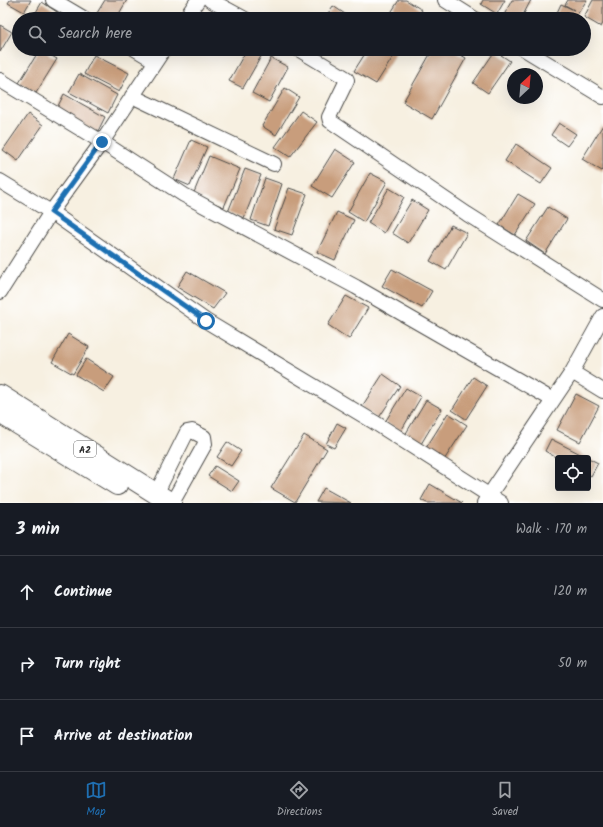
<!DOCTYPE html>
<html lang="en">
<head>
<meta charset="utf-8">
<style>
	body { margin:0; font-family:Kalam,sans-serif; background:#20242c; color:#f1f3f6 }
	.controls { position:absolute; right:12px; bottom:12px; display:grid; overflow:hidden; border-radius:4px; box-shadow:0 4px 16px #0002 }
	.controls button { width:36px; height:36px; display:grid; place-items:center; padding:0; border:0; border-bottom:1px solid #363941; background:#171b24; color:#f1f3f6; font:20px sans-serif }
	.compass { position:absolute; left:507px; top:68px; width:36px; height:36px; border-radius:50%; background:#171b24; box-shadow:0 4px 16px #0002; rotate:26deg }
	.stop { position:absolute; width:12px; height:12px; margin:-9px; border:3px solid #1f6fb2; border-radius:50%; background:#fff }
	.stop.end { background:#1f6fb2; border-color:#fff; box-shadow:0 1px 4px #0008 }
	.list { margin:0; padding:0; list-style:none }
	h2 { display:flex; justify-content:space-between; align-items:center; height:52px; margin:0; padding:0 16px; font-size:17px }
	h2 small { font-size:13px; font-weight:400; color:#9ea1a6 }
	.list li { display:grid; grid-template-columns:26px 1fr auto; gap:12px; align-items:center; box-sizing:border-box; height:72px; padding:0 16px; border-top:1px solid #363941 }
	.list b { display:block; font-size:15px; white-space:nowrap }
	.list em { font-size:13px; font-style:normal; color:#9ea1a6 }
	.icon { flex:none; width:22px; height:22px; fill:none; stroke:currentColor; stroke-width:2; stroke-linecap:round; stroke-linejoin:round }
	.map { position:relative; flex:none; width:603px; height:503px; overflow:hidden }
	.search { position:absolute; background:#171b24; box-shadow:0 4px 16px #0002; left:12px; right:12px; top:12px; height:44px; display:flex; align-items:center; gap:10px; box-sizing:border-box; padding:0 14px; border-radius:22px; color:#9ea1a6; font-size:15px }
	.sheet { height:268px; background:#171b24 }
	nav { display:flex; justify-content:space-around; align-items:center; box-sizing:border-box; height:56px; border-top:1px solid #363941; background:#171b24; font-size:11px; color:#9ea1a6 }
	nav a { display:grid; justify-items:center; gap:2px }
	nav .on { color:#1f6fb2 }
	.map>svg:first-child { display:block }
	.building { fill:#c89d7c }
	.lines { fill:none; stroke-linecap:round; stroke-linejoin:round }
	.minor-casing { stroke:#4a4946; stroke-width:16 }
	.highway-casing { stroke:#4a4946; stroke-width:22 }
	.minor { stroke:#fff; stroke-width:14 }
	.highway { stroke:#fff; stroke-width:20 }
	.route { stroke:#1f6fb2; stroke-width:5 }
	.labels { text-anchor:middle; stroke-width:3; stroke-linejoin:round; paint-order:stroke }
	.shield { fill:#fff; stroke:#6b6b6b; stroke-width:1 }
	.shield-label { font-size:10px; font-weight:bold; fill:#2b2b2b }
</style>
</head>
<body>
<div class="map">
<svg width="603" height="503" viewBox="0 0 603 503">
	<rect width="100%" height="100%" fill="#fff"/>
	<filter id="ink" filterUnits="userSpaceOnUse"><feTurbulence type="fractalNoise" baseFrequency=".025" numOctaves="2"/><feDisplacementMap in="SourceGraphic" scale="8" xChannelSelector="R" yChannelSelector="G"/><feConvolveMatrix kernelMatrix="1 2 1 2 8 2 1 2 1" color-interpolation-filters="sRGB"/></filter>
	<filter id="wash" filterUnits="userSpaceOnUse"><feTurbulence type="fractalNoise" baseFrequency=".012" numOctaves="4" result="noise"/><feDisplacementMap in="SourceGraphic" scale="16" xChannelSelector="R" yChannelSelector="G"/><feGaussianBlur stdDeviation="0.9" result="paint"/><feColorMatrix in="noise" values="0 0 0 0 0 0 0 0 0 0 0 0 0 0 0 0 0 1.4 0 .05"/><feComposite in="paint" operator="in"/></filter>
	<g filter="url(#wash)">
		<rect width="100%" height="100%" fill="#f7f0e1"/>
		<g id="blocks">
			<path class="building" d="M 10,0 L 31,0 L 24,12 L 8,3 Z
				M 105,0 L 127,0 L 116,19 L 107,19 L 97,13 Z
				M 399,0 L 406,0 L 422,10 L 417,19 L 387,19 Z
				M 483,0 L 505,0 L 497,14 L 481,4 Z
				M 512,0 L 531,0 L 521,19 L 508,19 L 503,17 Z
				M 568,0 L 587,0 L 574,19 L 554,19 L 561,4 L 574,10 L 565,5 Z
				M 593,0 L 603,0 L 603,23 L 601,27 L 584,17 Z
				M 42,2 L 57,12 L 52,19 L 32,19 Z
				M 333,6 L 348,16 L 346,19 L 324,19 Z
				M 0,25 L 12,32 L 0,52 Z
				M 40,49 L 57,59 L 36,93 L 19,83 Z
				M 247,49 L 260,49 L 264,51 L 243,88 L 229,81 Z
				M 368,49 L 398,49 L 376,84 L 354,71 Z
				M 433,49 L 451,49 L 466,58 L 432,119 L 403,102 Z
				M 495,51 L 510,61 L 488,93 L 473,83 Z
				M 94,55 L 129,73 L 119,92 L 84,74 Z
				M 271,58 L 288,67 L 269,102 L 252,93 Z
				M 79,74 L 117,95 L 108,113 L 69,92 Z
				M 285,88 L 299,97 L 276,135 L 262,126 Z
				M 64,94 L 105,117 L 97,133 L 56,110 Z
				M 301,111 L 317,122 L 290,157 L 275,147 Z
				M 28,114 L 43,125 L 18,161 L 3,150 Z
				M 559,123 L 576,134 L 567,146 L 551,135 Z
				M 603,125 L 603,170 L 602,171 L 582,159 Z
				M 191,140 L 207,147 L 190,186 L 174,179 Z
				M 516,144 L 552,168 L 541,184 L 505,161 Z
				M 335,149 L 355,162 L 332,198 L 312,186 Z
				M 209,156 L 240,169 L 224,207 L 193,195 Z
				M 245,169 L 261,175 L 244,218 L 228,212 Z
				M 370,173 L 387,182 L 364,222 L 348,212 Z
				M 265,178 L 282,184 L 268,226 L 251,220 Z
				M 289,188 L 307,194 L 292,235 L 274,229 Z
				M 389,188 L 404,197 L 384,233 L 368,223 Z
				M 518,194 L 535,204 L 515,235 L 499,225 Z
				M 412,200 L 428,210 L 408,243 L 392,233 Z
				M 548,207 L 567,219 L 545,254 L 526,241 Z
				M 337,212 L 354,220 L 335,260 L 317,252 Z
				M 451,225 L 467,233 L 446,270 L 430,261 Z
				M 392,269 L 432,291 L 422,308 L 382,286 Z
				M 187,271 L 225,293 L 213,309 L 177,287 Z
				M 346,296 L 368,308 L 349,339 L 328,325 Z
				M 68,334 L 89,347 L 73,374 L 52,362 Z
				M 86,359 L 114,377 L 104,392 L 76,375 Z
				M 383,374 L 400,386 L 378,419 L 361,408 Z
				M 473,377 L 487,386 L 466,419 L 452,410 Z
				M 406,388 L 421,397 L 401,431 L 385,422 Z
				M 576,394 L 599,406 L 580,442 L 557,430 Z
				M 426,400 L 442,409 L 421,444 L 405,435 Z
				M 448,413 L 467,425 L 444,460 L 426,448 Z
				M 337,423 L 346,428 L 334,448 L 326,444 Z
				M 304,435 L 327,449 L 295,502 L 271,488 Z
				M 551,439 L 598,463 L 591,476 L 588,474 L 588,458 L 557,458 L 545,451 Z
				M 227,442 L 241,451 L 231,466 L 217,457 Z
				M 215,466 L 239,481 L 232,491 L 208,476 Z
				M 430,484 L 462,503 L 427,503 L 421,500 Z
				M 324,488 L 351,503 L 316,502 Z"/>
		</g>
	</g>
	<g filter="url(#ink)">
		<use href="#blocks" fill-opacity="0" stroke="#4a4946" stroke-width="1"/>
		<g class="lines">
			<g class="minor-casing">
				<path id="minor" d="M 53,0 L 85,19
					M 210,0 L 245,19
					M 445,0 L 475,19
					M 185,19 L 198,0
					M 135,49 L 155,61
					M 298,49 L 346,78 L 347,80 L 329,117 L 330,121 L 467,214 L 603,300
					M 524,49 L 603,97
					M 0,80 L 102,142 L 184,195 L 356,287 L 553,400
					M 132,96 L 274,164
					M 0,181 L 51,212 L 206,321 L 374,422 L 501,503
					M 0,292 L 51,212 L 102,142 L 164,49
					M 572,372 L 603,391
					M 156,494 L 187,432 L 192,431 L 204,437 L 205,444 L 172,503
					M 484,503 L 572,372 L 603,316"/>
			</g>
			<g class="highway-casing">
				<path id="highway" d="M 0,395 L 171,503
					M 0,413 L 117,485"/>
			</g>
			<use href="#minor" class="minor"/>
			<use href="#highway" class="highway"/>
		</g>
	</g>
	<g class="lines" filter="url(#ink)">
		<path class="route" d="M 102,142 L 51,212 L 206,321"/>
	</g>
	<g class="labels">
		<rect class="shield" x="74" y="441" width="22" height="16" rx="3"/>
		<g class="shield-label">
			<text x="85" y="453">A2</text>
		</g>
	</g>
</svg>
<div class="controls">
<button><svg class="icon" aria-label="locate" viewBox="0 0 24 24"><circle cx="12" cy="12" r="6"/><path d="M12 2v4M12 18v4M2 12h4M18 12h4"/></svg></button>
</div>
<svg class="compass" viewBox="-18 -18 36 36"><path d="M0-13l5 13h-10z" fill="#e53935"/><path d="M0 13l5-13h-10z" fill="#9ea1a6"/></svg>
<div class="stop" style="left:206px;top:321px"></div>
<div class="stop end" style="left:102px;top:142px"></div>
<div class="search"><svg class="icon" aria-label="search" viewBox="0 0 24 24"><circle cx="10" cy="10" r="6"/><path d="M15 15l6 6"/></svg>Search here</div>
</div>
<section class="sheet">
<h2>3 min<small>Walk · 170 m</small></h2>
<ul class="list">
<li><svg class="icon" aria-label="ahead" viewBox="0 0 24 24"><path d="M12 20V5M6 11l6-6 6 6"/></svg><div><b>Continue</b></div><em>120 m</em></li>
<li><svg class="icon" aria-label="right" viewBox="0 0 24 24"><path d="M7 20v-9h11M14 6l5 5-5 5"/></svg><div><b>Turn right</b></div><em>50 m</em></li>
<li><svg class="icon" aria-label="arrive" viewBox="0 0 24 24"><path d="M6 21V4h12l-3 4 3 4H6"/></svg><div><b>Arrive at destination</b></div></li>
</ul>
</section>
<nav>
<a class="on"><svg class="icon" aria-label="map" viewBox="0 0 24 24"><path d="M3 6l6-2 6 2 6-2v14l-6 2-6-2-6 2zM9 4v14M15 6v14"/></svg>Map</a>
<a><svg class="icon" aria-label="directions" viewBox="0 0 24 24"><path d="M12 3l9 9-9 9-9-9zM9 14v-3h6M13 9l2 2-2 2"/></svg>Directions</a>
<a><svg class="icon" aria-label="saved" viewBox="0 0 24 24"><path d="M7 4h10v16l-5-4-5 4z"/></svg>Saved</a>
</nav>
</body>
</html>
